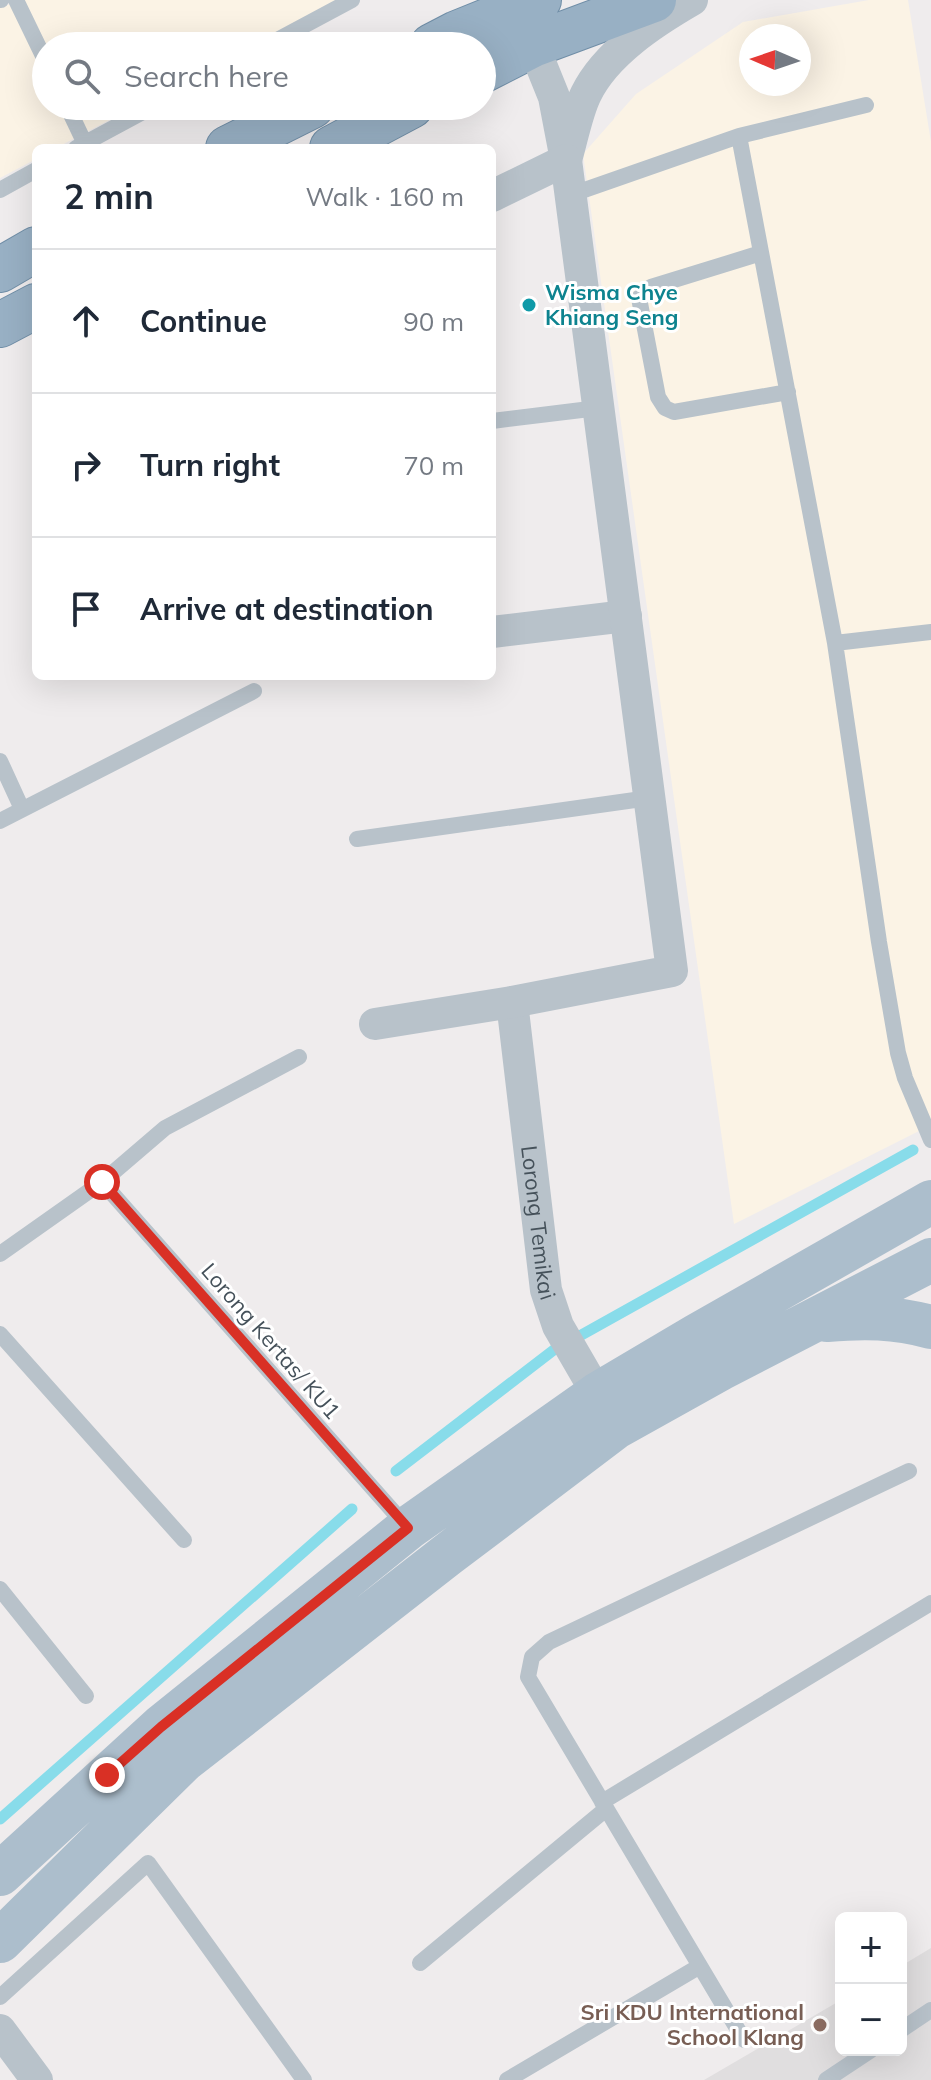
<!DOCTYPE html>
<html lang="en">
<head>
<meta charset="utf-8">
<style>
	body { margin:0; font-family:Mulish,sans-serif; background:#f2f2f3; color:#1f2937 }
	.controls { position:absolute; right:24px; bottom:24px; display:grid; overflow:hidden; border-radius:12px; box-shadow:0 8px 32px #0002 }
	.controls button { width:72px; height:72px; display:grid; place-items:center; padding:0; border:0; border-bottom:2px solid #e0e1e3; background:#fff; color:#1f2937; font:40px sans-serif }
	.compass { position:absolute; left:739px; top:24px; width:72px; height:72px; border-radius:50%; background:#fff; box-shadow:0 8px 32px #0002; rotate:272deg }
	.stop { position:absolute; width:24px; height:24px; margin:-18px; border:6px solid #d93025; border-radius:50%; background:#fff }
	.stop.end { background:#d93025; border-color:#fff; box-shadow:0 2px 8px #0008 }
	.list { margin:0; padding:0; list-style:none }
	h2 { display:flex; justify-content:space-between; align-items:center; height:104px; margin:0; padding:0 32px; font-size:34px }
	h2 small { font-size:26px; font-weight:400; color:#747a83 }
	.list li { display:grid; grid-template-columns:52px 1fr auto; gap:24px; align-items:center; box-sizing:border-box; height:144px; padding:0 32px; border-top:2px solid #e0e1e3 }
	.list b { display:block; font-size:30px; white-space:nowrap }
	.list em { font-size:26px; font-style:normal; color:#747a83 }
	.icon { flex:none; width:44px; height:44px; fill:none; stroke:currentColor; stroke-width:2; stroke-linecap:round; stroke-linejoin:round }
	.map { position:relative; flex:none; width:931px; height:2080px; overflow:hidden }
	.search { position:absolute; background:#fff; box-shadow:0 8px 32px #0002; left:32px; top:32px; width:464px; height:88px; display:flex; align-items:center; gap:20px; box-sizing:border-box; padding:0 28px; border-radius:44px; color:#747a83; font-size:30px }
	.panel { position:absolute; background:#fff; box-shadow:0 8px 32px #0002; left:32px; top:144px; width:464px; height:536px; border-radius:12px }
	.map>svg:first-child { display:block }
	.commercial { fill:#fbf3e5; fill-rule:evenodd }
	.education { fill:#e0dedf }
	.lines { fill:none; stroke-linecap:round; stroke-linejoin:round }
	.stream { stroke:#88dcea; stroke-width:11 }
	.trunk-casing { stroke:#708ea7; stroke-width:46 }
	.service { stroke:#b8c2ca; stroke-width:16 }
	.minor { stroke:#b8c2ca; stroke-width:32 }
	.primary { stroke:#acbecc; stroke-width:44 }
	.trunk { stroke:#98b0c4; stroke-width:44 }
	.route { stroke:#d93025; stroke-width:10 }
	.culture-dot { fill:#0f9aa8; stroke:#fff; stroke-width:3 }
	.education-dot { fill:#8d6e63; stroke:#fff; stroke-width:3 }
	.labels { text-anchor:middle; stroke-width:6; stroke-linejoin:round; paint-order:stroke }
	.culture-label { font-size:22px; font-weight:bold; fill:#0d838f; stroke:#fff; text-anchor:start }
	.street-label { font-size:22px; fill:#45515a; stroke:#fff }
	.education-label { font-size:22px; font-weight:bold; fill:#785e54; stroke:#fff; text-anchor:end }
</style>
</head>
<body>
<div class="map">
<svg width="931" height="2080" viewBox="0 0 931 2080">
	<rect width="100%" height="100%" fill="#efeced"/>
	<path class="commercial" d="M 20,0 L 337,0 L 251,46 L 46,46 L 46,106 L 136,106 L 56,148 L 36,148 L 36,159 L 0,178 L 0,8 Z
		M 869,0 L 908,0 L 931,142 L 931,1125 L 734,1224 L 583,154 L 636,94 L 743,22 ZM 751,36 L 799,36 L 799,84 L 751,84 Z"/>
	<path class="education" d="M 931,1948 L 931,2080 L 704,2080 L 841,2000 L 841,2050 L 901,2050 L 901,1966 Z"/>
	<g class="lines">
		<path class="stream" d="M 576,1338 L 913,1150
			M 396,1471 L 555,1349
			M 0,1819 L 352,1509"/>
		<g class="trunk-casing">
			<path id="trunk" d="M 432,46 L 457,33 L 539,0
				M 482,71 L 533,45 L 654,0
				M 228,148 L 312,106
				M 332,148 L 411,106
				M 0,270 L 36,249
				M 0,325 L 36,306"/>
		</g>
		<path class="service" d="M 0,0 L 1,0
			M 16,0 L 46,62
			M 266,46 L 352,0
			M 67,106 L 87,148
			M 739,136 L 835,643 L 879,942 L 898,1053 L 905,1078 L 931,1140
			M 76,148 L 154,106
			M 0,190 L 36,170
			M 570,195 L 739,136 L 866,105
			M 761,253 L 651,287 L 639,298 L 658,397 L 665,408 L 674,412 L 788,392
			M 492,421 L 598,408
			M 835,643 L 931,632
			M 0,761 L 22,809
			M 0,821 L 254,691
			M 357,839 L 649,798
			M 102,1182 L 407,1527
			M 0,1254 L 102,1182 L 165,1128 L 299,1057
			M 0,1334 L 184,1540
			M 0,1589 L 86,1696
			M 602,1802 L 931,1603
			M 420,1963 L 606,1809
			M 0,1997 L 148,1863 L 304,2080
			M 901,2030 L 931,2010
			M 744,2040 L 528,1677 L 532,1657 L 549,1642 L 909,1471
			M 507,2080 L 700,1966
			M 826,2080 L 871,2050"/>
		<g class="minor">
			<path d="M 533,45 L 554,97 L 566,160 C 572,140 577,112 586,94 C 606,53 654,22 692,0"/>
			<path d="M 492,632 L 626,616"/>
			<path id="s1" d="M 512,1002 L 546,1290 L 558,1326 L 609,1414"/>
			<path d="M 375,1024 L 512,1002 L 672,971 L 566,160 L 492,196"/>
			<path d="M 0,2030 L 37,2080"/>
		</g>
		<path class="primary" d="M 827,1320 C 864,1317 894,1317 931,1327
			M 0,1874 L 161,1727 L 408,1528 L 598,1394 L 696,1336 L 931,1202
			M 0,1941 L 183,1761 L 447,1555 L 616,1427 L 720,1369 L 931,1260"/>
		<use href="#trunk" class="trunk"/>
	</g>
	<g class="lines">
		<path class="route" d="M 102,1182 L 408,1528 L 161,1727 L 107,1775"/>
	</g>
	<circle class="culture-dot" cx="529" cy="305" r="8"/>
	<circle class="education-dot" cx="820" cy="2025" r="8"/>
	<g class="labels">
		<g class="culture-label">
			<text x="545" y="300">Wisma Chye<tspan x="545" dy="25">Khiang Seng</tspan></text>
		</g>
		<g class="street-label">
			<text dy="8" stroke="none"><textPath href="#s1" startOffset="222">Lorong Temikai</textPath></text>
			<text transform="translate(271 1341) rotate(49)" y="8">Lorong Kertas/ KU1</text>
		</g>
		<g class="education-label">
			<text x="804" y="2020">Sri KDU International<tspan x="804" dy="25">School Klang</tspan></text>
		</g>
	</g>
</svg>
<div class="controls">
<button>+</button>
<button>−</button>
</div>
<svg class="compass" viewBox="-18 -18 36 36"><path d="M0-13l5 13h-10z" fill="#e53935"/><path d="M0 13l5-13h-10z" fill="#747a83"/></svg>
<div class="stop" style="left:102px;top:1182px"></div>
<div class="stop end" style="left:107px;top:1775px"></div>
<div class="search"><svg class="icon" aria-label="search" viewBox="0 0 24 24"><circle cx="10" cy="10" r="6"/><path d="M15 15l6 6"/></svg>Search here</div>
<section class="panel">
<h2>2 min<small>Walk · 160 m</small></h2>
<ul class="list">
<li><svg class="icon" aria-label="ahead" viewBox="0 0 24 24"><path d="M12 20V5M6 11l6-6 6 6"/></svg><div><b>Continue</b></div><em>90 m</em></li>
<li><svg class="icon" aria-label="right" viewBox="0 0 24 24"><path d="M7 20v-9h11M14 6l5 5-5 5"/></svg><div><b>Turn right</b></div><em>70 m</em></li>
<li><svg class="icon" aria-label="arrive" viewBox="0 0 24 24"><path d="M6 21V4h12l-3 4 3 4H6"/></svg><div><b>Arrive at destination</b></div></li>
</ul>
</section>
</div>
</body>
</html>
